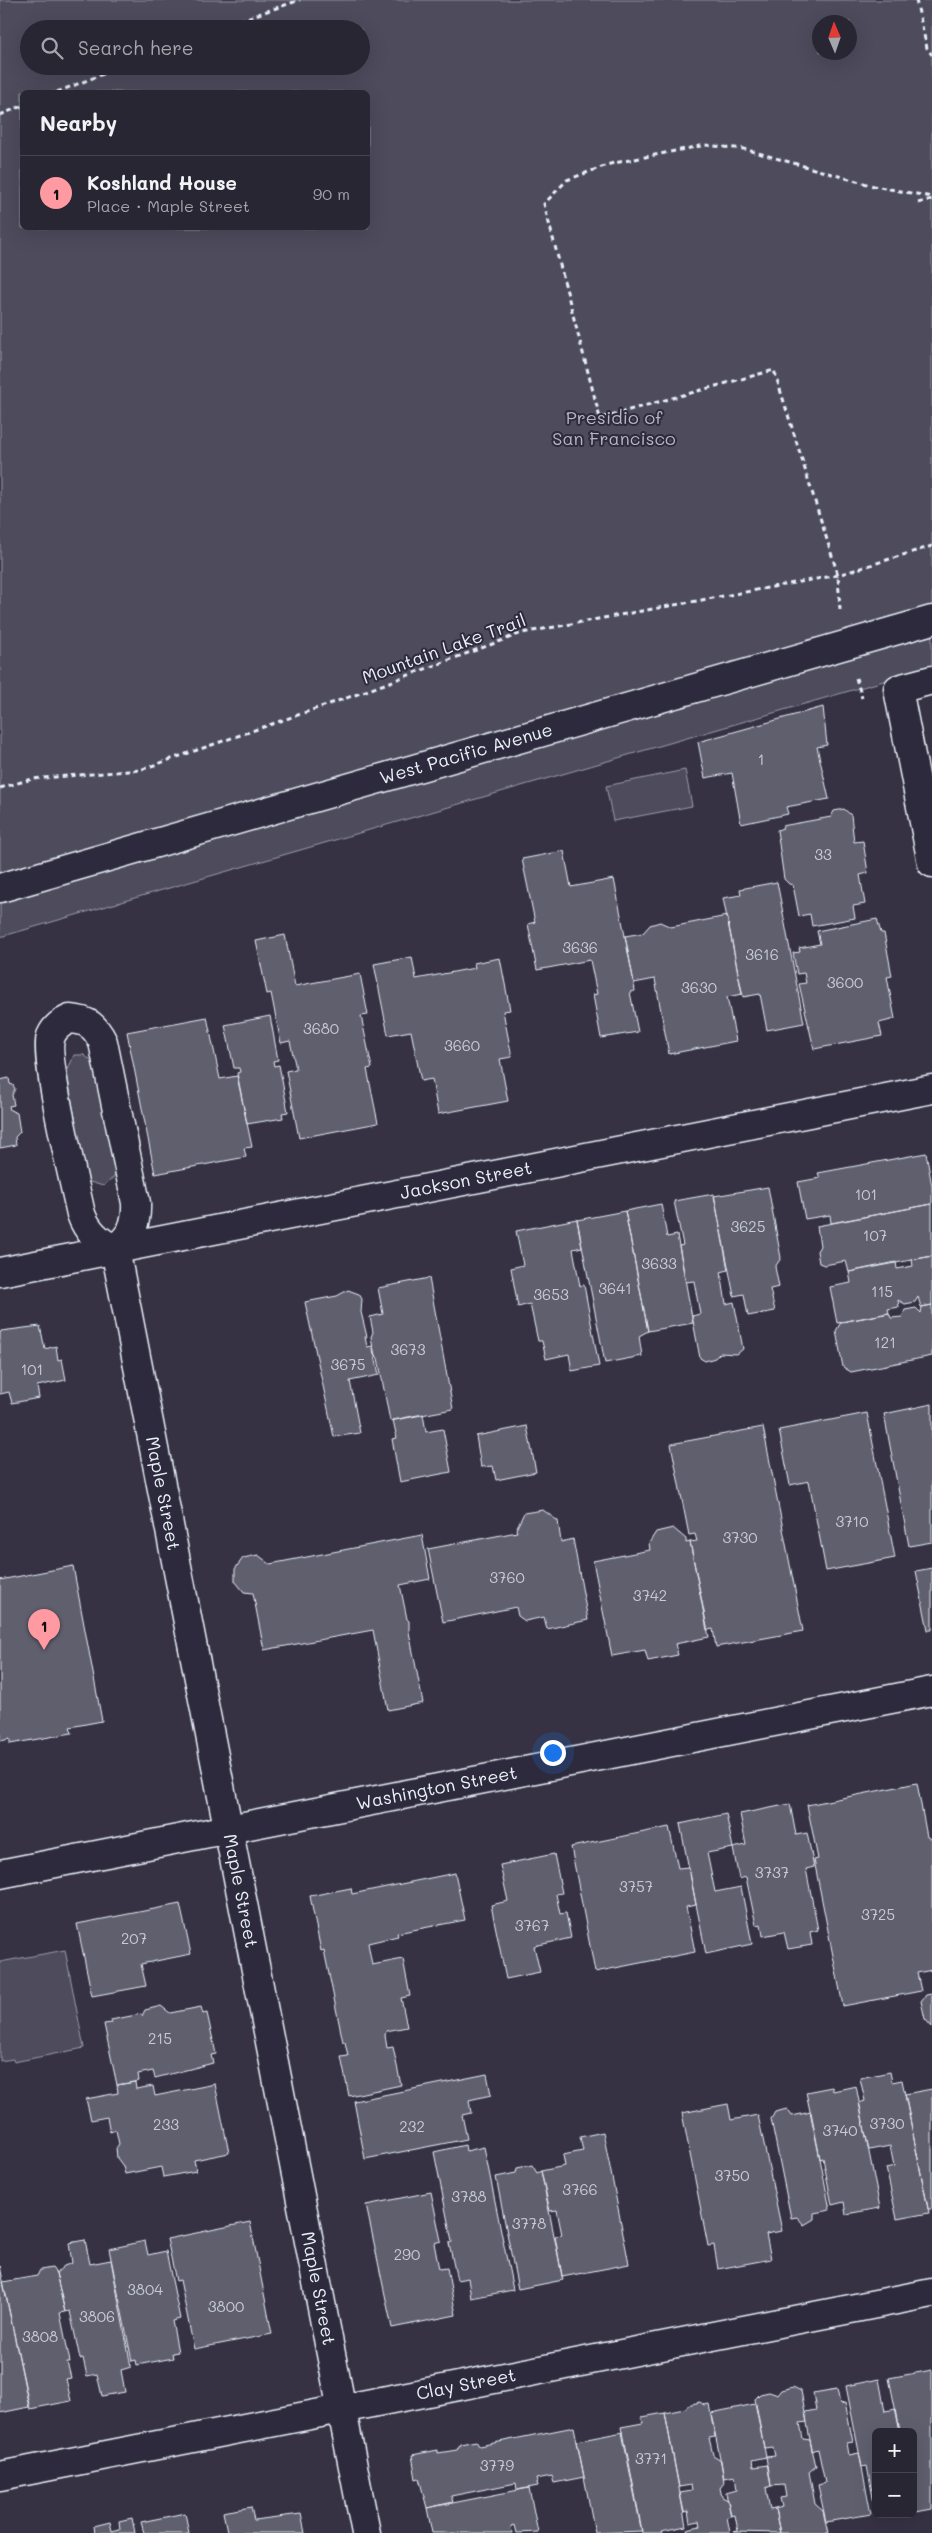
<!DOCTYPE html>
<html lang="en">
<head>
<meta charset="utf-8">
<style>
	body { margin:0; font-family:Mali,sans-serif; background:#34323f; color:#f1f3f6 }
	.controls { position:absolute; right:15px; bottom:15px; display:grid; overflow:hidden; border-radius:8px; box-shadow:0 5px 20px #0002 }
	.controls button { width:45px; height:45px; display:grid; place-items:center; padding:0; border:0; border-bottom:1px solid #44434e; background:#282633; color:#f1f3f6; font:25px sans-serif }
	.compass { position:absolute; left:812px; top:15px; width:45px; height:45px; border-radius:50%; background:#282633; box-shadow:0 5px 20px #0002; rotate:358deg }
	.you { position:absolute; left:552px; top:1752px; width:18px; height:18px; margin:-12px; border:4px solid #fff; border-radius:50%; background:#1a73e8; box-shadow:0 0 0 8px #1a73e833 }
	.badge { display:grid; place-items:center; width:32px; height:32px; border-radius:50%; background:#ff9aa2; color:#111; font-size:16px; font-weight:700 }
	.pin { position:absolute; translate:-50% -41px; filter:drop-shadow(0 1px 2px #0008) }
	.pin::after { content:''; position:absolute; top:26px; width:18px; height:15px; background:inherit; clip-path:polygon(0 0,100% 0,50% 100%) }
	.list { margin:0; padding:0; list-style:none }
	h2 { display:flex; justify-content:space-between; align-items:center; height:65px; margin:0; padding:0 20px; font-size:21px }
	h2 small { font-size:16px; font-weight:400; color:#a5a5ac }
	.list li { display:grid; grid-template-columns:32px 1fr auto; gap:15px; align-items:center; box-sizing:border-box; height:75px; padding:0 20px; border-top:1px solid #44434e }
	.list b { display:block; font-size:19px; white-space:nowrap }
	.list p { margin:0; font-size:16px; white-space:nowrap; color:#a5a5ac }
	.list em { font-size:16px; font-style:normal; color:#a5a5ac }
	.icon { flex:none; width:28px; height:28px; fill:none; stroke:currentColor; stroke-width:2; stroke-linecap:round; stroke-linejoin:round }
	.map { position:relative; flex:none; width:932px; height:2533px; overflow:hidden }
	.search { position:absolute; background:#282633; box-shadow:0 5px 20px #0002; left:20px; top:20px; width:350px; height:55px; display:flex; align-items:center; gap:12px; box-sizing:border-box; padding:0 18px; border-radius:28px; color:#a5a5ac; font-size:19px }
	.panel { position:absolute; background:#282633; box-shadow:0 5px 20px #0002; left:20px; top:90px; width:350px; height:140px; border-radius:8px }
	.map>svg:first-child { display:block }
	.green { fill:#4d4b5c; stroke:#9a9eaa; fill-rule:evenodd }
	.building { fill:#605e6e; stroke:#e8f1f8 }
	.lines { fill:none; stroke-linecap:round; stroke-linejoin:round }
	.minor-casing { stroke:#e8f1f8; stroke-width:31 }
	.path { stroke:#e8f1f8; stroke-width:3; stroke-dasharray:5 4; stroke-linecap:butt }
	.minor { stroke:#2f2a3d; stroke-width:28 }
	.labels { text-anchor:middle; stroke-width:4; stroke-linejoin:round; paint-order:stroke }
	.number-label { font-size:15px; fill:#c6ccd6 }
	.park-label { font-size:18px; fill:#b2b7c1; stroke:#2f2a3d }
	.street-label { font-size:18px; fill:#e8f1f8; stroke:#2f2a3d }
</style>
</head>
<body>
<div class="map">
<svg width="932" height="2533" viewBox="0 0 932 2533">
	<rect width="100%" height="100%" fill="#363244"/>
	<filter id="ink" filterUnits="userSpaceOnUse"><feTurbulence type="fractalNoise" baseFrequency=".02" numOctaves="2"/><feDisplacementMap in="SourceGraphic" scale="10" xChannelSelector="R" yChannelSelector="G"/><feConvolveMatrix kernelMatrix="1 2 1 2 8 2 1 2 1" color-interpolation-filters="sRGB"/></filter>
	<g filter="url(#ink)">
		<path class="green" d="M 0,0 L 932,0 L 932,667 L 0,937 ZM 820,22 L 850,22 L 850,52 L 820,52 ZM 29,29 L 361,29 L 361,66 L 29,66 ZM 22,92 L 368,92 L 368,228 L 22,228 Z
			M 685,770 L 692,806 L 613,821 L 606,786 Z
			M 74,1055 L 84,1055 L 94,1063 L 115,1171 L 114,1177 L 103,1186 L 90,1182 L 85,1175 L 67,1072 Z
			M 65,1950 L 84,2048 L 14,2062 L 13,2059 L 0,2061 L 0,1962 Z"/>
		<path class="building" d="M 823,707 L 827,745 L 817,747 L 829,799 L 786,807 L 788,814 L 741,824 L 732,773 L 705,778 L 698,742 Z
			M 844,809 L 851,815 L 854,842 L 863,841 L 868,873 L 860,875 L 865,904 L 853,906 L 855,918 L 812,926 L 810,914 L 799,916 L 793,885 L 789,884 L 784,879 L 777,830 L 783,828 L 782,826 L 831,817 L 834,811 Z
			M 564,851 L 571,887 L 614,879 L 634,983 L 635,991 L 630,992 L 638,1032 L 601,1038 L 593,995 L 597,994 L 590,960 L 537,970 L 528,924 L 535,922 L 522,859 Z
			M 777,882 L 804,1023 L 767,1030 L 760,994 L 743,997 L 723,898 L 741,895 L 740,889 Z
			M 727,916 L 742,994 L 727,997 L 736,1041 L 669,1054 L 655,979 L 634,983 L 625,936 L 643,933 L 650,925 L 660,922 L 671,927 Z
			M 877,919 L 881,933 L 884,933 L 892,976 L 887,977 L 895,1019 L 879,1023 L 882,1036 L 814,1049 L 799,984 L 806,983 L 804,973 L 797,974 L 793,953 L 800,952 L 799,948 L 820,944 L 817,931 Z
			M 285,935 L 295,986 L 360,974 L 368,1015 L 361,1016 L 372,1068 L 367,1069 L 378,1123 L 299,1138 L 286,1071 L 296,1069 L 290,1041 L 281,1043 L 271,993 L 267,994 L 256,941 Z
			M 412,957 L 416,979 L 475,968 L 474,963 L 500,958 L 510,1010 L 503,1011 L 512,1057 L 500,1059 L 508,1101 L 438,1114 L 432,1079 L 421,1081 L 411,1031 L 388,1035 L 374,964 Z
			M 270,1016 L 278,1060 L 273,1061 L 274,1066 L 279,1065 L 288,1112 L 282,1113 L 283,1118 L 247,1124 L 237,1073 L 240,1072 L 239,1068 L 234,1068 L 225,1025 Z
			M 207,1017 L 220,1079 L 237,1076 L 252,1147 L 244,1148 L 246,1157 L 155,1174 L 127,1032 Z
			M 9,1078 L 10,1084 L 13,1085 L 15,1089 L 12,1095 L 14,1105 L 9,1106 L 10,1110 L 17,1113 L 20,1132 L 15,1137 L 16,1145 L 0,1148 L 0,1080 Z
			M 926,1153 L 932,1186 L 932,1204 L 831,1223 L 830,1215 L 805,1219 L 798,1182 L 820,1178 L 818,1173 Z
			M 768,1187 L 781,1258 L 775,1267 L 779,1287 L 770,1289 L 775,1311 L 748,1316 L 744,1294 L 734,1296 L 714,1196 Z
			M 714,1194 L 728,1270 L 721,1272 L 726,1304 L 734,1302 L 743,1349 L 737,1354 L 720,1353 L 715,1358 L 705,1361 L 700,1358 L 692,1316 L 700,1314 L 694,1281 L 686,1282 L 679,1246 L 683,1245 L 674,1201 Z
			M 661,1204 L 667,1237 L 677,1235 L 693,1323 L 648,1331 L 625,1211 Z
			M 932,1204 L 932,1256 L 849,1272 L 846,1261 L 824,1265 L 819,1263 L 817,1251 L 820,1246 L 817,1226 Z
			M 625,1211 L 648,1331 L 639,1336 L 642,1356 L 605,1363 L 577,1220 Z
			M 577,1219 L 582,1247 L 573,1249 L 580,1286 L 584,1285 L 599,1366 L 572,1371 L 569,1354 L 546,1359 L 542,1341 L 538,1341 L 530,1304 L 518,1307 L 511,1268 L 523,1265 L 516,1231 Z
			M 932,1256 L 932,1305 L 921,1307 L 918,1297 L 915,1302 L 905,1304 L 898,1300 L 899,1307 L 888,1309 L 889,1313 L 837,1323 L 830,1287 L 851,1283 L 849,1272 L 896,1262 L 897,1269 L 913,1266 L 912,1260 Z
			M 429,1278 L 453,1409 L 390,1421 L 378,1358 L 374,1354 L 371,1337 L 373,1332 L 370,1317 L 383,1314 L 378,1288 Z
			M 348,1290 L 359,1294 L 362,1299 L 361,1312 L 367,1337 L 365,1337 L 367,1347 L 373,1346 L 379,1375 L 350,1381 L 360,1433 L 334,1437 L 305,1302 L 337,1296 Z
			M 932,1305 L 932,1356 L 851,1372 L 843,1367 L 836,1331 L 841,1322 L 889,1313 L 891,1318 L 902,1317 L 905,1310 L 916,1308 L 921,1313 L 922,1307 Z
			M 40,1326 L 45,1349 L 56,1346 L 58,1360 L 62,1359 L 66,1380 L 37,1386 L 39,1398 L 12,1403 L 9,1392 L 0,1394 L 0,1334 L 1,1331 Z
			M 932,1404 L 932,1542 L 909,1546 L 884,1414 Z
			M 867,1413 L 895,1558 L 826,1571 L 809,1481 L 790,1485 L 779,1430 Z
			M 423,1414 L 426,1432 L 443,1429 L 451,1472 L 400,1482 L 392,1439 L 397,1438 L 393,1420 Z
			M 527,1426 L 536,1472 L 496,1480 L 493,1466 L 481,1467 L 476,1436 Z
			M 763,1427 L 803,1631 L 716,1647 L 713,1629 L 707,1630 L 690,1542 L 697,1541 L 695,1534 L 689,1535 L 671,1444 Z
			M 543,1510 L 558,1521 L 561,1542 L 573,1539 L 588,1620 L 547,1629 L 544,1617 L 525,1621 L 518,1616 L 516,1607 L 443,1622 L 428,1549 L 517,1532 L 516,1529 L 524,1513 Z
			M 673,1528 L 686,1539 L 686,1543 L 690,1542 L 709,1637 L 675,1644 L 678,1655 L 648,1661 L 645,1650 L 612,1656 L 593,1561 L 650,1550 L 649,1543 L 656,1532 Z
			M 422,1535 L 430,1579 L 400,1585 L 407,1619 L 409,1621 L 409,1632 L 423,1703 L 388,1710 L 373,1630 L 264,1650 L 253,1593 L 244,1592 L 235,1581 L 235,1569 L 243,1558 L 258,1555 L 270,1564 Z
			M 73,1566 L 102,1721 L 70,1727 L 72,1733 L 10,1744 L 10,1739 L 0,1741 L 0,1580 Z
			M 932,1568 L 932,1630 L 928,1630 L 916,1571 Z
			M 917,1783 L 927,1837 L 932,1839 L 932,1970 L 917,1973 L 921,1991 L 843,2006 L 814,1860 L 818,1859 L 807,1805 Z
			M 790,1804 L 796,1835 L 807,1833 L 814,1867 L 806,1869 L 818,1930 L 810,1932 L 812,1945 L 788,1949 L 784,1932 L 763,1936 L 761,1924 L 756,1925 L 746,1877 L 739,1879 L 733,1848 L 746,1845 L 740,1814 Z
			M 726,1814 L 733,1848 L 707,1853 L 715,1892 L 741,1887 L 752,1944 L 706,1954 L 680,1824 Z
			M 669,1827 L 678,1868 L 689,1867 L 696,1905 L 686,1907 L 695,1952 L 595,1972 L 571,1847 Z
			M 554,1854 L 562,1893 L 556,1894 L 560,1914 L 566,1913 L 571,1938 L 534,1946 L 540,1972 L 506,1979 L 491,1905 L 508,1901 L 500,1865 Z
			M 455,1873 L 465,1920 L 397,1933 L 398,1936 L 368,1943 L 372,1965 L 403,1959 L 410,1996 L 401,1998 L 407,2027 L 386,2031 L 385,2035 L 387,2048 L 393,2047 L 401,2085 L 349,2096 L 341,2057 L 348,2056 L 345,2042 L 343,2042 L 324,1950 L 321,1951 L 310,1896 L 351,1888 L 352,1894 Z
			M 180,1904 L 191,1954 L 141,1964 L 146,1986 L 92,1996 L 77,1924 Z
			M 932,1994 L 932,2027 L 925,2019 L 921,2001 L 926,1995 Z
			M 161,2006 L 170,2013 L 201,2007 L 203,2014 L 207,2013 L 216,2054 L 211,2055 L 213,2063 L 155,2078 L 153,2071 L 138,2074 L 139,2081 L 117,2085 L 104,2024 L 112,2023 L 111,2020 L 141,2014 L 142,2016 L 145,2010 Z
			M 890,2072 L 892,2082 L 902,2080 L 929,2213 L 897,2219 L 886,2168 L 894,2166 L 890,2146 L 869,2150 L 859,2103 L 865,2101 L 860,2078 Z
			M 487,2074 L 491,2095 L 469,2100 L 471,2113 L 462,2115 L 467,2139 L 365,2159 L 354,2101 Z
			M 135,2082 L 136,2089 L 153,2086 L 155,2096 L 215,2084 L 229,2153 L 194,2160 L 196,2171 L 163,2177 L 161,2167 L 125,2174 L 123,2166 L 117,2158 L 116,2148 L 119,2144 L 116,2130 L 110,2132 L 107,2117 L 91,2120 L 86,2099 L 118,2093 L 117,2085 Z
			M 856,2086 L 880,2208 L 846,2214 L 844,2202 L 832,2205 L 823,2158 L 820,2159 L 806,2092 L 832,2087 L 833,2091 Z
			M 932,2089 L 932,2209 L 928,2209 L 905,2094 Z
			M 728,2104 L 731,2120 L 758,2115 L 782,2231 L 766,2234 L 771,2259 L 718,2269 L 714,2245 L 708,2246 L 682,2113 Z
			M 787,2109 L 792,2116 L 811,2112 L 830,2210 L 814,2213 L 814,2219 L 804,2225 L 797,2217 L 791,2218 L 771,2119 L 775,2112 Z
			M 603,2132 L 629,2264 L 562,2277 L 555,2236 L 562,2235 L 557,2210 L 550,2211 L 541,2171 L 565,2166 L 563,2155 L 583,2151 L 580,2137 Z
			M 465,2145 L 466,2151 L 484,2147 L 513,2290 L 471,2298 L 468,2278 L 457,2280 L 449,2243 L 452,2242 L 434,2152 Z
			M 532,2165 L 537,2173 L 541,2171 L 563,2280 L 518,2289 L 496,2177 L 516,2173 L 517,2168 Z
			M 431,2192 L 441,2241 L 434,2243 L 439,2269 L 447,2268 L 456,2315 L 392,2328 L 366,2205 Z
			M 250,2222 L 272,2334 L 194,2349 L 180,2280 L 176,2281 L 167,2239 Z
			M 85,2240 L 90,2264 L 111,2260 L 131,2367 L 121,2370 L 125,2392 L 102,2396 L 97,2374 L 87,2376 L 83,2358 L 80,2359 L 70,2311 L 65,2312 L 56,2273 L 64,2266 L 72,2263 L 69,2243 Z
			M 145,2241 L 148,2255 L 166,2251 L 180,2319 L 172,2321 L 178,2352 L 172,2353 L 173,2358 L 137,2365 L 136,2360 L 132,2361 L 109,2249 Z
			M 0,2266 L 29,2407 L 0,2413 Z
			M 52,2268 L 56,2273 L 65,2312 L 60,2313 L 70,2362 L 67,2362 L 71,2378 L 66,2379 L 71,2401 L 30,2409 L 3,2282 L 37,2276 L 40,2270 Z
			M 932,2370 L 932,2509 L 916,2512 L 913,2500 L 913,2464 L 916,2464 L 913,2432 L 900,2432 L 889,2378 Z
			M 879,2379 L 885,2411 L 896,2409 L 900,2432 L 876,2432 L 874,2503 L 867,2466 L 862,2467 L 846,2386 Z
			M 793,2387 L 801,2391 L 807,2422 L 800,2423 L 803,2439 L 810,2440 L 816,2466 L 809,2472 L 815,2504 L 823,2511 L 828,2533 L 780,2533 L 775,2509 L 782,2507 L 780,2498 L 786,2497 L 784,2485 L 771,2486 L 766,2457 L 775,2456 L 773,2447 L 764,2448 L 755,2399 L 760,2394 L 769,2392 L 778,2395 L 782,2390 Z
			M 837,2389 L 840,2404 L 845,2403 L 853,2442 L 847,2443 L 849,2455 L 859,2453 L 871,2514 L 826,2522 L 818,2485 L 825,2483 L 818,2449 L 812,2451 L 805,2412 L 816,2410 L 813,2393 Z
			M 700,2402 L 704,2405 L 709,2404 L 715,2437 L 709,2438 L 713,2455 L 721,2460 L 724,2483 L 720,2488 L 722,2497 L 728,2500 L 731,2516 L 727,2517 L 730,2533 L 688,2533 L 687,2529 L 700,2526 L 699,2521 L 690,2523 L 688,2511 L 684,2512 L 680,2493 L 692,2491 L 691,2485 L 679,2487 L 665,2413 L 684,2409 L 690,2404 Z
			M 755,2404 L 766,2457 L 752,2460 L 753,2467 L 768,2465 L 771,2486 L 766,2488 L 770,2510 L 775,2509 L 780,2533 L 734,2532 L 738,2531 L 735,2515 L 731,2516 L 726,2493 L 737,2490 L 735,2476 L 724,2478 L 711,2413 Z
			M 665,2413 L 686,2526 L 661,2531 L 662,2533 L 642,2533 L 621,2427 L 643,2423 L 642,2417 Z
			M 574,2427 L 584,2477 L 554,2483 L 552,2476 L 536,2479 L 538,2486 L 517,2490 L 516,2483 L 451,2496 L 453,2502 L 427,2508 L 419,2478 L 416,2479 L 412,2455 L 438,2450 L 438,2453 L 457,2450 L 460,2444 L 476,2441 L 479,2446 Z
			M 623,2432 L 642,2531 L 595,2533 L 577,2441 Z
			M 529,2488 L 538,2532 L 517,2533 L 515,2525 L 511,2526 L 512,2533 L 432,2533 L 427,2508 Z
			M 251,2507 L 254,2520 L 301,2514 L 305,2533 L 223,2533 L 227,2531 L 223,2512 Z
			M 185,2513 L 189,2533 L 144,2533 L 141,2522 Z
			M 132,2518 L 135,2533 L 95,2533 L 94,2526 L 110,2522 L 112,2531 L 120,2529 L 119,2521 Z"/>
		<g class="lines">
			<g class="minor-casing">
				<g id="minor">
					<path d="M 932,680 L 898,689 L 932,863"/>
					<path id="s1" d="M 0,888 L 932,620"/>
					<path d="M 70,1019 C 88,1020 95,1026 103,1042 L 136,1203 C 137,1224 131,1236 115,1249 C 98,1242 87,1231 81,1214 C 75,1186 43,1055 51,1036 C 55,1027 61,1023 70,1019 Z"/>
					<path id="s2" d="M 115,1249 L 366,2533"/>
					<path id="s3" d="M 0,1272 L 932,1089"/>
					<path id="s4" d="M 0,1874 L 932,1691"/>
					<path id="s5" d="M 0,2476 L 932,2293"/>
				</g>
			</g>
			<path class="path" d="M 916,0 L 927,48 L 932,55
				M 214,29 L 300,0
				M 57,92 L 124,66
				M 0,115 L 22,106
				M 918,203 L 932,199
				M 840,610 L 838,575 L 774,370 L 600,418 L 544,204 L 567,180 L 610,164 L 705,145 L 744,149 L 874,186 L 932,197
				M 856,678 L 862,698
				M 0,788 L 32,779 L 140,770 L 355,695 L 522,633 L 838,575 L 932,546"/>
			<use href="#minor" class="minor"/>
		</g>
	</g>
	<g class="labels">
		<g class="number-label">
			<text x="761" y="765">1</text>
			<text x="823" y="860">33</text>
			<text x="580" y="953">3636</text>
			<text x="762" y="960">3616</text>
			<text x="845" y="988">3600</text>
			<text x="699" y="993">3630</text>
			<text x="321" y="1034">3680</text>
			<text x="462" y="1051">3660</text>
			<text x="866" y="1200">101</text>
			<text x="748" y="1232">3625</text>
			<text x="875" y="1241">107</text>
			<text x="659" y="1269">3633</text>
			<text x="615" y="1294">3641</text>
			<text x="882" y="1297">115</text>
			<text x="551" y="1300">3653</text>
			<text x="885" y="1348">121</text>
			<text x="408" y="1355">3673</text>
			<text x="348" y="1370">3675</text>
			<text x="32" y="1375">101</text>
			<text x="852" y="1527">3710</text>
			<text x="740" y="1543">3730</text>
			<text x="507" y="1583">3760</text>
			<text x="650" y="1601">3742</text>
			<text x="772" y="1878">3737</text>
			<text x="636" y="1892">3757</text>
			<text x="878" y="1920">3725</text>
			<text x="532" y="1931">3767</text>
			<text x="134" y="1944">207</text>
			<text x="160" y="2044">215</text>
			<text x="887" y="2129">3730</text>
			<text x="166" y="2130">233</text>
			<text x="412" y="2132">232</text>
			<text x="840" y="2136">3740</text>
			<text x="732" y="2181">3750</text>
			<text x="580" y="2195">3766</text>
			<text x="469" y="2202">3788</text>
			<text x="529" y="2229">3778</text>
			<text x="407" y="2260">290</text>
			<text x="145" y="2295">3804</text>
			<text x="226" y="2312">3800</text>
			<text x="97" y="2322">3806</text>
			<text x="40" y="2342">3808</text>
			<text x="651" y="2464">3771</text>
			<text x="497" y="2471">3779</text>
		</g>
		<g class="park-label">
			<text x="614" y="424">Presidio of<tspan x="614" dy="21">San Francisco</tspan></text>
		</g>
		<g class="street-label">
			<text transform="translate(444 649) rotate(-20)" y="6">Mountain Lake Trail</text>
			<text dy="6" stroke="none"><textPath href="#s1" startOffset="485">West Pacific Avenue</textPath></text>
			<text dy="6" stroke="none"><textPath href="#s3" startOffset="475">Jackson Street</textPath></text>
			<text dy="6" stroke="none"><textPath href="#s2" startOffset="249">Maple Street</textPath></text>
			<text dy="6" stroke="none"><textPath href="#s4" startOffset="445">Washington Street</textPath></text>
			<text dy="6" stroke="none"><textPath href="#s2" startOffset="654">Maple Street</textPath></text>
			<text dy="6" stroke="none"><textPath href="#s2" startOffset="1059">Maple Street</textPath></text>
			<text dy="6" stroke="none"><textPath href="#s5" startOffset="475">Clay Street</textPath></text>
		</g>
	</g>
</svg>
<div class="controls">
<button>+</button>
<button>−</button>
</div>
<svg class="compass" viewBox="-18 -18 36 36"><path d="M0-13l5 13h-10z" fill="#e53935"/><path d="M0 13l5-13h-10z" fill="#a5a5ac"/></svg>
<div class="you"></div>
<div class="pin badge" style="left:44px;top:1650px">1</div>
<div class="search"><svg class="icon" aria-label="search" viewBox="0 0 24 24"><circle cx="10" cy="10" r="6"/><path d="M15 15l6 6"/></svg>Search here</div>
<section class="panel">
<h2>Nearby<small></small></h2>
<ul class="list">
<li><span class="badge">1</span><div><b>Koshland House</b><p>Place · Maple Street</p></div><em>90 m</em></li>
</ul>
</section>
</div>
</body>
</html>
